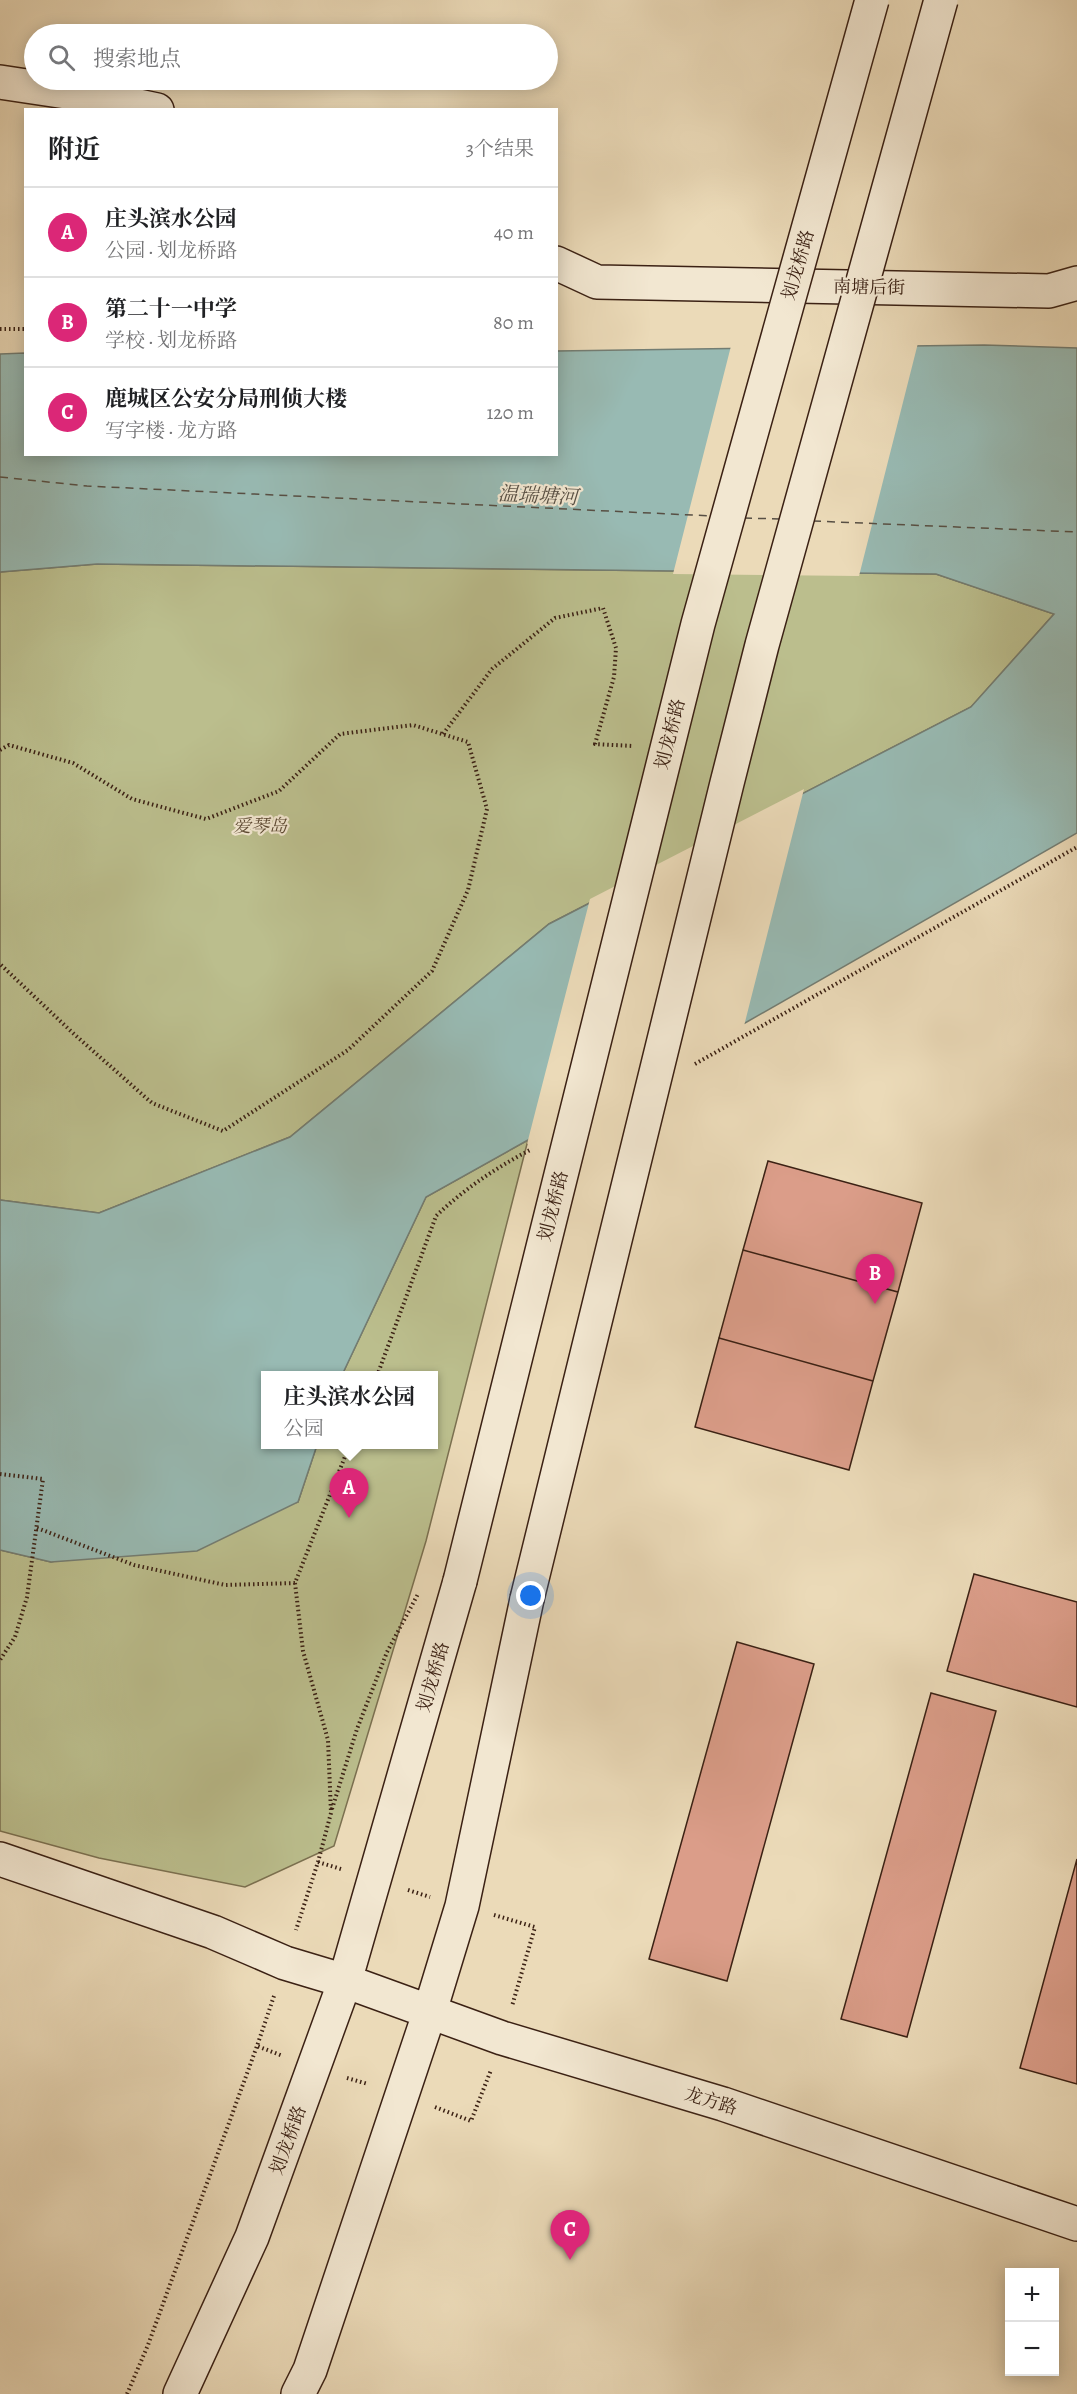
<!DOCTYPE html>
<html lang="zh">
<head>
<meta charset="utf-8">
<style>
	body { margin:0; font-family:Alegreya,"Noto Serif SC",serif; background:#f2f2f2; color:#202124 }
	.controls { position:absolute; right:18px; bottom:18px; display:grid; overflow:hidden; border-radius:0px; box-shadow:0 3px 15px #0003 }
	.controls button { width:54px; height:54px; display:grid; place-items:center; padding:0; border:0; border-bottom:2px solid #e0e0e0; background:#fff; color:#202124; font:30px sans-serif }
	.you { position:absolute; left:531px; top:1596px; width:21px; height:21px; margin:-15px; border:4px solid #fff; border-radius:50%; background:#1a73e8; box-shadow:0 0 0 9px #1a73e833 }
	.badge { display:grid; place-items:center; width:39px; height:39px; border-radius:50%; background:#db2777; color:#fff; font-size:20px; font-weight:700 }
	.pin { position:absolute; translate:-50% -50px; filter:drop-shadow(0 2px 3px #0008) }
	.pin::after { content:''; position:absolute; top:32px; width:21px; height:18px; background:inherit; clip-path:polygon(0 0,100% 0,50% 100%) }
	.popup { position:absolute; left:261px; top:1371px; width:177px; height:78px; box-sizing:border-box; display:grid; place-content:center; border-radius:0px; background:#fff; filter:drop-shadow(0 2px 4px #0005); font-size:20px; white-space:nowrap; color:#757577 }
	.popup b { font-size:22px; color:#202124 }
	.popup::after { content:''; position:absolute; left:50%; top:100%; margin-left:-12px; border:12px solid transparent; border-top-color:#fff }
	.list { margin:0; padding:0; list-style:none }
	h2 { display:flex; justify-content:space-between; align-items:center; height:78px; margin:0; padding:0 24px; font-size:26px }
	h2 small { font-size:20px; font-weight:400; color:#757577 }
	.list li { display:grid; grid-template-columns:39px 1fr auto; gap:18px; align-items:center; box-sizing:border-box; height:90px; padding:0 24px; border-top:2px solid #e0e0e0 }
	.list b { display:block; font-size:22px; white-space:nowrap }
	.list p { margin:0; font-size:20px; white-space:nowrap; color:#757577 }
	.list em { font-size:20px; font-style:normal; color:#757577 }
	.icon { flex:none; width:33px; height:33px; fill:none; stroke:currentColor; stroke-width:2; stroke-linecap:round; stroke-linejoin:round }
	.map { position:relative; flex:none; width:1077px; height:2394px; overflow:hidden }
	.search { position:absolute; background:#fff; box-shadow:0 3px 15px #0003; left:24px; top:24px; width:534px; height:66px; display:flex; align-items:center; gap:15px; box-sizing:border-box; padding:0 21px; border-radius:33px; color:#757577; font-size:22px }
	.panel { position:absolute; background:#fff; box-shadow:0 3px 15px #0003; left:24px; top:108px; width:534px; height:348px; border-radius:0px }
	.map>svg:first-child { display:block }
	.green { fill:#bbbe8d; stroke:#7b7050; stroke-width:1.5 }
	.water { fill:#98bab3; stroke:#737d73; stroke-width:1.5 }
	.pier { fill:#ebdab8 }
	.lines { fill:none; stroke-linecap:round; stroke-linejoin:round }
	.ferry { stroke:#574f44; stroke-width:1.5; stroke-dasharray:8 6; stroke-linecap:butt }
	.building { fill:#db9d89; stroke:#3b2114; stroke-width:1.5 }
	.secondary-casing { stroke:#3b2114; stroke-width:36 }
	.path { stroke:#3b2114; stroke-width:4; stroke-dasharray:1.5 3; stroke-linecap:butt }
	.secondary { stroke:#f2e7d1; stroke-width:33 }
	.secondary-bridge-casing { stroke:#3b2114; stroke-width:36; stroke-linecap:butt }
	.secondary-bridge { stroke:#f2e7d1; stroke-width:33 }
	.labels { text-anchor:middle; stroke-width:4.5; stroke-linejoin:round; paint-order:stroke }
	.street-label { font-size:18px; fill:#3b2114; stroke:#f2e7d1 }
	.park-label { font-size:18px; font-style:italic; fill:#5b4832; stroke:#f2e7d1 }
	.water-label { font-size:20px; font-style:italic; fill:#574f44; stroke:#f2e7d1 }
</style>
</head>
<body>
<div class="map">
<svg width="1077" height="2394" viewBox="0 0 1077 2394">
	<rect width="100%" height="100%" fill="#ebdab8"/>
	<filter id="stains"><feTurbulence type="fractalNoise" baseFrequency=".00333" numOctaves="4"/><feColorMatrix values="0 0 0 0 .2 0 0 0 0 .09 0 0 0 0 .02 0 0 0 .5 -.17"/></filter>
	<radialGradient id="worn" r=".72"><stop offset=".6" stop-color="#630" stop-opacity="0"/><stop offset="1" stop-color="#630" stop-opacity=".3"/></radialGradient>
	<path class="green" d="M 97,564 L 936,574 L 1054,614 L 971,707 L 549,924 L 290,1137 L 99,1213 L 0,1200 L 0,572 Z
		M 528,1140 L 426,1541 L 334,1846 L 245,1887 L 99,1858 L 0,1831 L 0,1550 L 51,1562 L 298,1502 L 317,1445 L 433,1444 L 433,1376 L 342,1375 L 426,1197 Z"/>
	<path class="water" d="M 984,345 L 1077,348 L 1077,833 L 745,1023 L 666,1055 L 528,1140 L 426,1197 L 342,1375 L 265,1376 L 265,1444 L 317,1445 L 298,1502 L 197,1551 L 51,1562 L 0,1550 L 0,1200 L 99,1213 L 290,1137 L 549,924 L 971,707 L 1054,614 L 936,574 L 97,564 L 0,572 L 0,354 L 25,353 L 26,454 L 556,454 L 557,351 Z"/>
	<path class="pier" d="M 918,343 L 859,576 L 673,574 L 731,346 Z
		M 804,789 L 744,1026 L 667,1058 L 527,1144 L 590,899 Z"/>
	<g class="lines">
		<path class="ferry" d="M 0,477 L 87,486 L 712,516
			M 744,518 L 781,519
			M 813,521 L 1077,532"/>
	</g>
	<path class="building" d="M 768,1161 L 922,1203 L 898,1292 L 743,1250 Z
		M 743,1250 L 898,1292 L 873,1381 L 719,1338 Z
		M 719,1338 L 873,1381 L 849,1470 L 695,1427 Z
		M 974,1574 L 1077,1602 L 1077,1707 L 947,1671 Z
		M 737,1642 L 814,1664 L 727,1981 L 649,1959 Z
		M 931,1693 L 996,1711 L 907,2037 L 841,2019 Z
		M 1077,1859 L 1077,2084 L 1020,2068 Z"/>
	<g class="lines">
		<g class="secondary-casing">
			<path id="secondary" d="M 0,82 L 86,95 L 157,110
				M 556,263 L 597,282 L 1049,291 L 1077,283
				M 0,1859 L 213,1932 L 285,1963 L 345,1981 L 502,2038 L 723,2104 L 1077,2224
				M 180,2394 L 252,2237 L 345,1981 L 460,1581
				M 298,2394 L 310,2370 L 430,2011 L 462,1906 L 527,1599"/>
		</g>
		<path class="path" d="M 0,329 L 26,329
			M 443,734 L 492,669 L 555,618 L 603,608 L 616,648 L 614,677 L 595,744 L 633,746
			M 0,750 L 9,745 L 73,763 L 132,799 L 206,819 L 279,791 L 340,734 L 413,725 L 468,742 L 487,809 L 468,890 L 432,971 L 348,1050 L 223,1131 L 152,1103 L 75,1035 L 0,964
			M 695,1064 L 1077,847
			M 377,1376 L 436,1216 C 464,1189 497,1167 532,1149
			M 0,1474 L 43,1479 L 27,1597 L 15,1637 L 0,1660
			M 37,1528 L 134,1565 L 225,1585 L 295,1583 L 350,1444
			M 295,1583 L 303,1651 L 328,1740 L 331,1813 L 318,1862 L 296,1930
			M 332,1809 L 357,1729 L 387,1652 L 418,1594
			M 318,1862 L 341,1869
			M 408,1890 L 430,1897
			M 494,1915 L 535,1927 L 512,2006
			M 274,1996 L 257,2046 L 283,2056
			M 347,2078 L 368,2084
			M 435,2107 L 471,2121 L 491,2070
			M 127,2394 L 148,2345 L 257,2046"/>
		<use href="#secondary" class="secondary"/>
		<g class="secondary-bridge-casing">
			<path id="secondary-bridge" d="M 460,1581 L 698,624 L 872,0
				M 527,1599 L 727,783 L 762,645 L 941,0"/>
		</g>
		<use href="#secondary-bridge" class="secondary-bridge"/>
	</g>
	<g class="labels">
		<g class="street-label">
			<text transform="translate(798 265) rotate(-74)" y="6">划龙桥路</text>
			<text transform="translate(869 287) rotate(1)" y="6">南塘后街</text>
			<text transform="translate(670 734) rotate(-76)" y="6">划龙桥路</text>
			<text transform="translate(553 1206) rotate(-76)" y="6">划龙桥路</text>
			<text transform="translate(433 1677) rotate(-74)" y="6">划龙桥路</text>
			<text transform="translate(711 2101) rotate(17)" y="6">龙方路</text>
			<text transform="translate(288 2140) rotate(-70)" y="6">划龙桥路</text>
		</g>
		<g class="park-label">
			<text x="260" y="832">爱琴岛</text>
		</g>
		<g class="water-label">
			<text transform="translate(538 495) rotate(3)" y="7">温瑞塘河</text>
		</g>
	</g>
	<rect width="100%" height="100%" filter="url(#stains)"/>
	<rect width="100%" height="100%" fill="url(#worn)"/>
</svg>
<div class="controls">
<button>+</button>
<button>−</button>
</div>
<div class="you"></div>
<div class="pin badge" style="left:349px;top:1518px">A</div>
<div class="popup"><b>庄头滨水公园</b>公园</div>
<div class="pin badge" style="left:875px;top:1304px">B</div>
<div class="pin badge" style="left:570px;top:2260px">C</div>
<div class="search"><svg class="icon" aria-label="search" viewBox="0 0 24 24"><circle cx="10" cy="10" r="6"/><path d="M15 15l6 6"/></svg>搜索地点</div>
<section class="panel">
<h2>附近<small>3个结果</small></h2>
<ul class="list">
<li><span class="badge">A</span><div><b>庄头滨水公园</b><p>公园 · 划龙桥路</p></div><em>40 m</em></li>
<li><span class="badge">B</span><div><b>第二十一中学</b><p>学校 · 划龙桥路</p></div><em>80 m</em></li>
<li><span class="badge">C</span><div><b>鹿城区公安分局刑侦大楼</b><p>写字楼 · 龙方路</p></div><em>120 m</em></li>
</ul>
</section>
</div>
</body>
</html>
